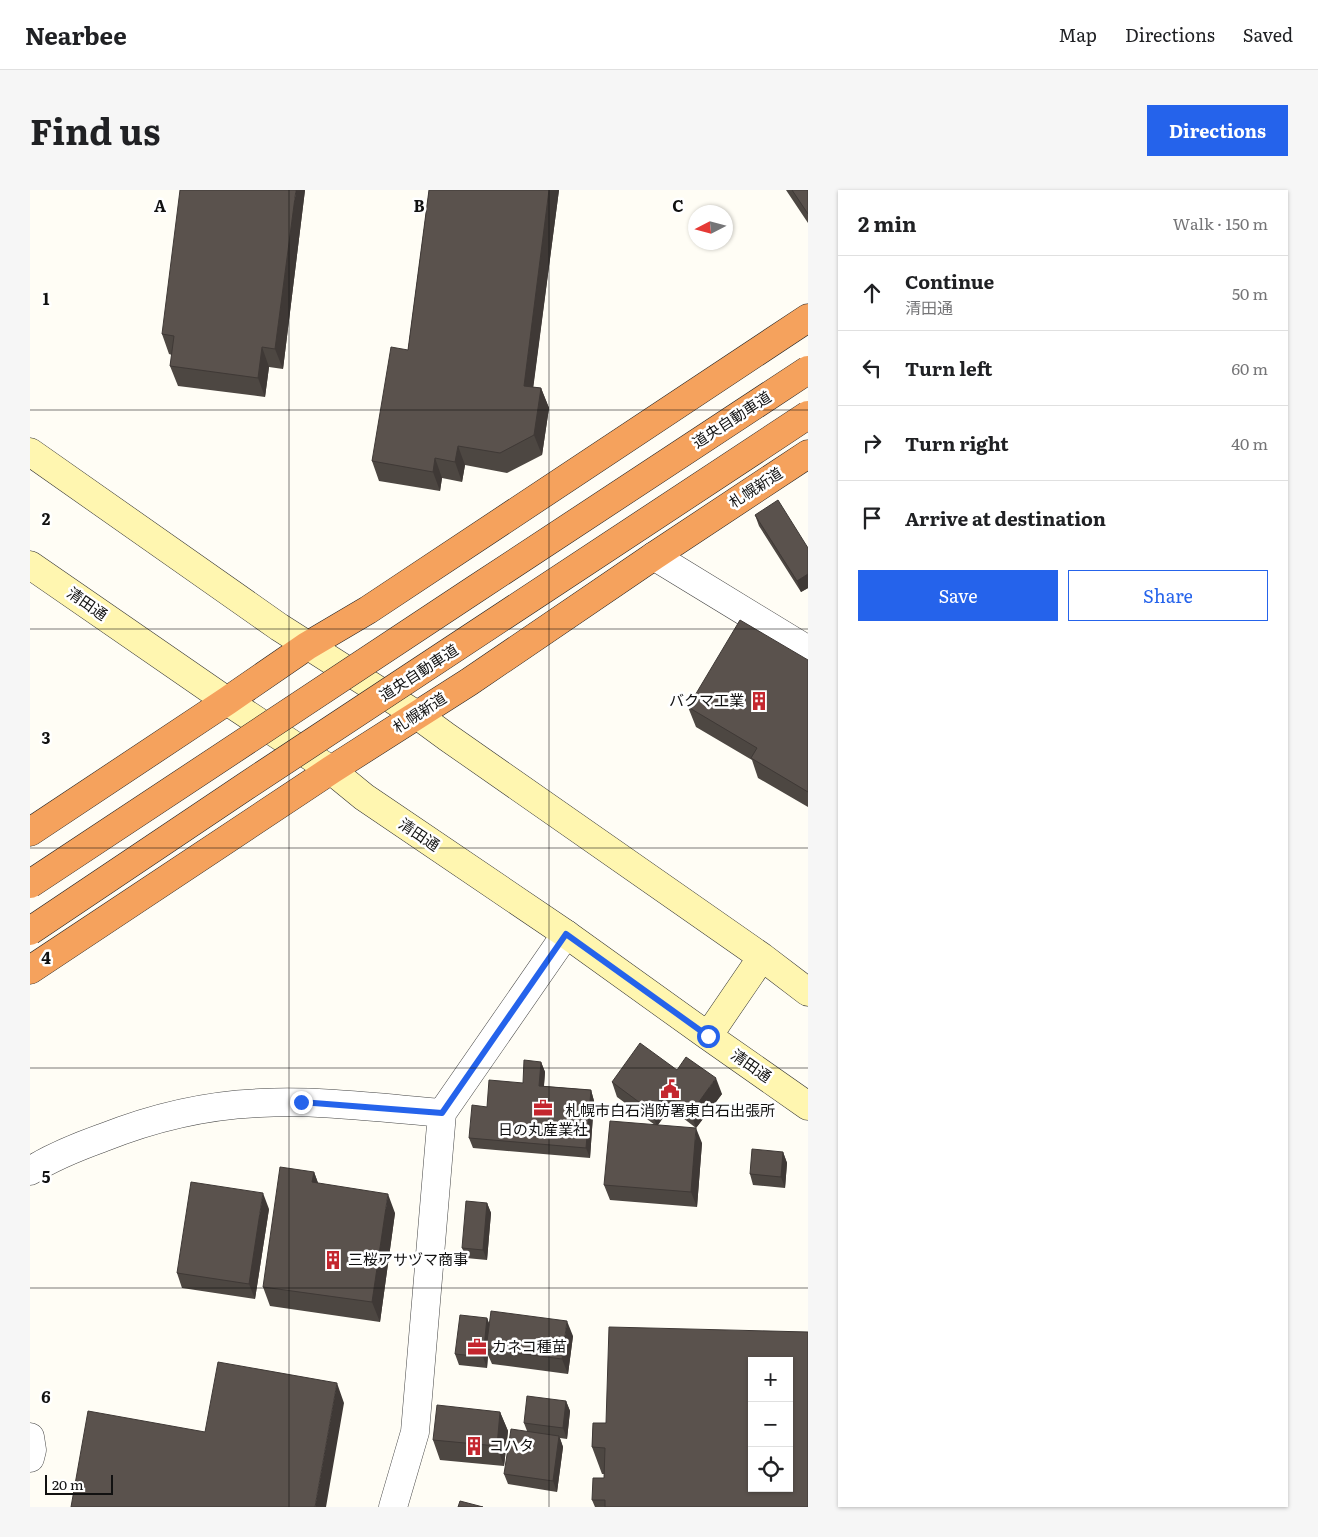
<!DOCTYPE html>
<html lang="en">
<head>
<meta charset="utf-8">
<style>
	body { margin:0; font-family:Literata,"Noto Sans JP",serif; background:#f6f6f6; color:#202124 }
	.controls { position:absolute; right:15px; bottom:15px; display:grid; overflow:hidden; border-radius:0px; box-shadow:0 1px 4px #0004 }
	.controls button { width:45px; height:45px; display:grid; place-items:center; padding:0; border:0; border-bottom:1px solid #e0e0e0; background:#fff; color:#202124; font:25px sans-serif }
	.compass { position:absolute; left:658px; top:15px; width:45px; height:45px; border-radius:50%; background:#fff; box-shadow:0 1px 4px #0004; rotate:264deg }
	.scale { position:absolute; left:15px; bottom:12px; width:68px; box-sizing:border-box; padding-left:5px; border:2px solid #111; border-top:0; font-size:14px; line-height:18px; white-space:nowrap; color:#111; -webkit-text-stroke:4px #fff; paint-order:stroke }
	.stop { position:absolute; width:15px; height:15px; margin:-11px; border:4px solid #2563eb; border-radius:50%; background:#fff }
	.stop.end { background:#2563eb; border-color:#fff; box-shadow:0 1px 5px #0008 }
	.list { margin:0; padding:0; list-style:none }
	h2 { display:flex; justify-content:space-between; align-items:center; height:65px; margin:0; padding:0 20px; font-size:21px }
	h2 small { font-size:16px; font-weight:400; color:#757577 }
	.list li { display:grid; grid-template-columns:32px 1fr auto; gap:15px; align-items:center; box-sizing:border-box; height:75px; padding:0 20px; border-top:1px solid #e0e0e0 }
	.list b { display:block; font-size:19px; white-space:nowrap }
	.list p { margin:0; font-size:16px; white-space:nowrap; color:#757577 }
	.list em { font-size:16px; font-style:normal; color:#757577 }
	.actions { display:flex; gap:10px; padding:15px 20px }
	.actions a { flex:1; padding:11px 0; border:1px solid #2563eb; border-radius:0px; text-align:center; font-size:18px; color:#2563eb }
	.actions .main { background:#2563eb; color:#fff }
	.icon { flex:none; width:28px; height:28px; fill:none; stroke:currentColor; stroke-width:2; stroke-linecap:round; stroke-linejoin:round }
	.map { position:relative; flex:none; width:778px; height:1317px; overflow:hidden; border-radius:0px }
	header { display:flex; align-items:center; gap:30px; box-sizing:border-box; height:70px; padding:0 25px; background:#fff; border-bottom:1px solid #e0e0e0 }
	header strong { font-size:24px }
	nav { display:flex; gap:28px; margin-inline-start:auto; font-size:18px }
	.intro { display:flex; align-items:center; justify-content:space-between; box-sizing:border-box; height:120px; padding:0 30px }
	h1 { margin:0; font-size:35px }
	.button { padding:12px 22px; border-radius:0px; background:#2563eb; color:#fff; font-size:18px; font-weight:700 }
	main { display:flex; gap:30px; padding:0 30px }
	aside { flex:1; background:#fff; border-radius:0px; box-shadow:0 1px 4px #0004 }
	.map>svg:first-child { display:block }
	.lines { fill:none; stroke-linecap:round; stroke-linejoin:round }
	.street-casing { stroke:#444; stroke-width:29 }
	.secondary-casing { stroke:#333; stroke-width:29 }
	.highway-casing { stroke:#222; stroke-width:29 }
	.street { stroke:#fff; stroke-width:28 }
	.secondary { stroke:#fff6b0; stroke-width:28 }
	.highway { stroke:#f5a25d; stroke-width:28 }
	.highway-bridge-casing { stroke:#222; stroke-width:29; stroke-linecap:butt }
	.highway-bridge { stroke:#f5a25d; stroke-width:28 }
	.wall { fill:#4d4742 }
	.shaded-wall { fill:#3f3936 }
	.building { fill:#5a524d; stroke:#3f3936; fill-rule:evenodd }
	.route { stroke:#2563eb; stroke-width:6 }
	.grid { fill:none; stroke:#111; stroke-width:1; stroke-opacity:0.55 }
	.labels { text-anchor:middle; stroke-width:5; stroke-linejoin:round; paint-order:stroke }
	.street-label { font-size:15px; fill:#111; stroke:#fff }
	.poi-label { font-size:15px; fill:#111; stroke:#fff; text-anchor:start }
	.grid-label { font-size:16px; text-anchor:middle; font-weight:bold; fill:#111; stroke:#fff; stroke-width:5; stroke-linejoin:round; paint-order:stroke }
</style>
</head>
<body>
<header>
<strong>Nearbee</strong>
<nav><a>Map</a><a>Directions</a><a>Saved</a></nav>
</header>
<div class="intro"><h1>Find us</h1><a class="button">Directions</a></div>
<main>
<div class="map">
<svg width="778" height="1317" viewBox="0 0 778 1317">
	<rect width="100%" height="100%" fill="#fffdf5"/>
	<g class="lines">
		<g class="street-casing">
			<path id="street" d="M 624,366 L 778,460
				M 0,981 C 22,967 47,957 72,948 C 122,928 176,915 230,913 C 291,910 352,918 412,923
				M 0,1247 L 2,1260 L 0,1268
				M 363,1317 L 385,1242 L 412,923 L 536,744"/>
		</g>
		<g class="secondary-casing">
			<path id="secondary" d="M 0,262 L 249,437 L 387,525 L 417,547 L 732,767 L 778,802
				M 0,375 L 197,511 L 301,580 L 334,607 L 536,744 L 678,846 L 778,916
				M 678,846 L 732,767"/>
		</g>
		<g class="highway-casing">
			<path id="highway" d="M 0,642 L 197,511 L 277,456 L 338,420 L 778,128
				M 0,780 L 301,580 L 439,492 L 624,366 L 778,264"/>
		</g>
		<use href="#street" class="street"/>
		<use href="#secondary" class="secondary"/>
		<use href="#highway" class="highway"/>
		<g class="highway-bridge-casing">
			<path id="highway-bridge" d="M 0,694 C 259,523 518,350 778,180
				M 0,741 L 216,596 L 778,225"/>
		</g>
		<use href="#highway-bridge" class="highway-bridge"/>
	</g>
	<path class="wall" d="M 275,0 L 253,179 L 239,177 L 235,207 L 148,196 L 140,176 L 142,165 L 139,164 L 132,144 Z
		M 399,0 L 529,0 L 503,197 L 511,198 L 519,218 L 512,265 L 477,283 L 435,275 L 432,292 L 412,288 L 410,301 L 349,291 L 342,271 L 378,160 Z
		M 756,0 L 778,0 L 778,33 Z
		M 725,325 L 778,358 L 778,398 L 771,402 L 729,336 Z
		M 778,470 L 778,617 L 728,588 L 722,570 L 666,537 L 658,517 Z
		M 511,872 L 515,882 L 514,896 L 561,900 L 564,911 L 560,968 L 443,958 L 439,948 L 457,917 L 493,893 Z
		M 647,880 L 692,904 L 666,938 L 640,918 L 628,935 L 672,953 L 667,1017 L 580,1010 L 574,995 L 625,935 L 587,907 L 582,892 Z
		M 753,962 L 757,973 L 755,998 L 723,995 L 720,984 Z
		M 284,982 L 288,993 L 365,1023 L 350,1132 L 240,1116 L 233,1097 Z
		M 457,1013 L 461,1023 L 457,1070 L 436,1068 L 432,1058 Z
		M 239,1019 L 225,1109 L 152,1098 L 147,1083 Z
		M 457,1128 L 459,1134 L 543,1146 L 538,1184 L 462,1174 L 458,1165 L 457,1178 L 429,1175 L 425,1164 Z
		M 536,1211 L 540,1221 L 537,1249 L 530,1248 L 533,1257 L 527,1302 L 478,1294 L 474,1284 L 497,1241 L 494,1233 Z
		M 470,1222 L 478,1241 L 474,1276 L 410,1270 L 403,1250 Z
		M 563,1233 L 778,1317 L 565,1317 L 562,1310 L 574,1288 L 574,1284 L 572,1284 L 562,1257 Z"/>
	<path class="shaded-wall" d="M 266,0 L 275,0 L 253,179 L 245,159 Z
		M 519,0 L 529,0 L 501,215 L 494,196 Z
		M 232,157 L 239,177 L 235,207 L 228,188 Z
		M 511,198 L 519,218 L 512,265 L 504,245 Z
		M 428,256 L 435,275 L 432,292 L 425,272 Z
		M 405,268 L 412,288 L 410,301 L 403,282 Z
		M 778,384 L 778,398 L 771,402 L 767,391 Z
		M 511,872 L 515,882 L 513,906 L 509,896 Z
		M 686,888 L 692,904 L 666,938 L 661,923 Z
		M 561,900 L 564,911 L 560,968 L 556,958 Z
		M 634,903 L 640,918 L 627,936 L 621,921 Z
		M 666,938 L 672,953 L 667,1017 L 661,1002 Z
		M 753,962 L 757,973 L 755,998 L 751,987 Z
		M 284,982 L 291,1001 L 282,992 Z
		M 233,1003 L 239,1019 L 225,1109 L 219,1094 Z
		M 358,1004 L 365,1023 L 350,1132 L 342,1112 Z
		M 457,1013 L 461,1023 L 457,1070 L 453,1060 Z
		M 457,1128 L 461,1138 L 456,1159 L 458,1165 L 457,1178 L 453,1167 Z
		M 537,1131 L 543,1146 L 538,1184 L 532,1169 Z
		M 307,1193 L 314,1213 L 296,1317 L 285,1317 Z
		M 536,1211 L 540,1221 L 537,1249 L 533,1238 Z
		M 470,1222 L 478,1241 L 474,1276 L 467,1256 Z
		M 529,1246 L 533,1257 L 527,1302 L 523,1291 Z"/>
	<path class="building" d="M 150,0 L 266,0 L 245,159 L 232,157 L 228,188 L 140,176 L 144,146 L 132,144 Z
		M 399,0 L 519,0 L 494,196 L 511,198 L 504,245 L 470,263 L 428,256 L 425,272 L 405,268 L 403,282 L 342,271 L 361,157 L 378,160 Z
		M 762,0 L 778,0 L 778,24 Z
		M 748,310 L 778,358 L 778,384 L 767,391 L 725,325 Z
		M 710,430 L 778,470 L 778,602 L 721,568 L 727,558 L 658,517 Z
		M 610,853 L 647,880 L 656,867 L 686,888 L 661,923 L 634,903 L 621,921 L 582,892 Z
		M 494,870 L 511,872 L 509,896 L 561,900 L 556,958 L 439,948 L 442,915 L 457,917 L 459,890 L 493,893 Z
		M 580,931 L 666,938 L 661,1002 L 574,995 Z
		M 722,959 L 753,962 L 751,987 L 720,984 Z
		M 250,977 L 284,982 L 282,992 L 358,1004 L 342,1112 L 233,1097 Z
		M 161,992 L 233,1003 L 219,1094 L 147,1083 Z
		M 436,1011 L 457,1013 L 453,1060 L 432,1058 Z
		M 461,1121 L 537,1131 L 532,1169 L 456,1159 Z
		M 430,1125 L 457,1128 L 453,1167 L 425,1164 Z
		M 579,1137 L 778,1142 L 778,1317 L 575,1317 L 575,1310 L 562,1310 L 563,1288 L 574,1288 L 575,1258 L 562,1257 L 563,1233 L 576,1233 ZM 722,1171 L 759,1171 L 759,1298 L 722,1298 Z
		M 188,1172 L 307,1193 L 285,1317 L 41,1317 L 58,1221 L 175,1242 Z
		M 497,1206 L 536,1211 L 533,1238 L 494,1233 Z
		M 407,1215 L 470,1222 L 467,1256 L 403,1250 Z
		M 481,1239 L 529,1246 L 523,1291 L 474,1284 Z
		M 430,1311 L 453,1317 L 428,1317 Z"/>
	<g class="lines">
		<path class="route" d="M 271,912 L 412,923 L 536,744 L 678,846"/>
	</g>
	<path class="grid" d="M 259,0 L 259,1317M 519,0 L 519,1317M 0,220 L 778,220M 0,439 L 778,439M 0,658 L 778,658M 0,878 L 778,878M 0,1098 L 778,1098"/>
	<defs>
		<g id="building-bare" transform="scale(1.5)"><path d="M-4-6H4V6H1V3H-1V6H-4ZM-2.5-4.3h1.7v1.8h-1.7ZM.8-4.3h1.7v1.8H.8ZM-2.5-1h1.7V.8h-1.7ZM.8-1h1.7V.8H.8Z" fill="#c4262e" stroke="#fff" stroke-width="2.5" paint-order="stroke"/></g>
		<g id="civic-bare" transform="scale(1.5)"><path d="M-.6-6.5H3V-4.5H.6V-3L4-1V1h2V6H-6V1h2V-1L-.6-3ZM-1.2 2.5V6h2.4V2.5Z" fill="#c4262e" stroke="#fff" stroke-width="2.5" paint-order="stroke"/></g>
		<g id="office-bare" transform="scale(1.5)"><path d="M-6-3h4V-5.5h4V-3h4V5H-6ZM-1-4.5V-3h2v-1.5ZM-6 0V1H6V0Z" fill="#c4262e" stroke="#fff" stroke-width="2.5" paint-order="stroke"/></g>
	</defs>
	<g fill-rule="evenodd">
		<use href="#building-bare" x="729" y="511"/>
		<use href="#civic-bare" x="640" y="899"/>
		<use href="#office-bare" x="513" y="918"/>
		<use href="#building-bare" x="303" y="1070"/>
		<use href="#office-bare" x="447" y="1157"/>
		<use href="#building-bare" x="444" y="1256"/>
	</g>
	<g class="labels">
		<g class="street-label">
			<text transform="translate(702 230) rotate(-33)" y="5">道央自動車道</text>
			<text transform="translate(726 298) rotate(-33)" y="5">札幌新道</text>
			<text transform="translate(57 414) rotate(35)" y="5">清田通</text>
			<text transform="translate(389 483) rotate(-33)" y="5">道央自動車道</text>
			<text transform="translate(390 523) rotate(-33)" y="5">札幌新道</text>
			<text transform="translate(389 645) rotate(34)" y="5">清田通</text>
			<text transform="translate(721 876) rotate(35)" y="5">清田通</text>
		</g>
		<g class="poi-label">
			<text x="714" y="516" text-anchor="end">バクマ工業</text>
			<text x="640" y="926" text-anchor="middle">札幌市白石消防署東白石出張所</text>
			<text x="513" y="945" text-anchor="middle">日の丸産業社</text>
			<text x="318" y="1075">三桜アサヅマ商事</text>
			<text x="462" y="1162">カネコ種苗</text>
			<text x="459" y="1261">コハタ</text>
		</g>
	</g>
	<g class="grid-label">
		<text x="130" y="22">A</text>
		<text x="389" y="22">B</text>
		<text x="648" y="22">C</text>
		<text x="16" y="115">1</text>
		<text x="16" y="335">2</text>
		<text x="16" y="554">3</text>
		<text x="16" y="774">4</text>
		<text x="16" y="993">5</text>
		<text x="16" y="1213">6</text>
	</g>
</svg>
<div class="controls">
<button>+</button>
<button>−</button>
<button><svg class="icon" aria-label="locate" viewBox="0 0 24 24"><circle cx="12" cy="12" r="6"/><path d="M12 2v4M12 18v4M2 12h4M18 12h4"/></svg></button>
</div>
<svg class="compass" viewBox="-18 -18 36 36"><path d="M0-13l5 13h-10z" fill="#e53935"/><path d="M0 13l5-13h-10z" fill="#757577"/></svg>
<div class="scale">20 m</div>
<div class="stop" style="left:678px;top:846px"></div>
<div class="stop end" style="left:271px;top:912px"></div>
</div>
<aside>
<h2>2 min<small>Walk · 150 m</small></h2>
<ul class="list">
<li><svg class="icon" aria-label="ahead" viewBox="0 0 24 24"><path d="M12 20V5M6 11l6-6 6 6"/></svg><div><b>Continue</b><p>清田通</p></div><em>50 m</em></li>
<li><svg class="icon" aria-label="left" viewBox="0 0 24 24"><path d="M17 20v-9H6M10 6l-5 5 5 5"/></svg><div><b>Turn left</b></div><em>60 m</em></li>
<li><svg class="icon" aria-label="right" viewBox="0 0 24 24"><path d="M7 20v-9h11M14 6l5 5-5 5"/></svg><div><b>Turn right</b></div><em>40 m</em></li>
<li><svg class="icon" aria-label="arrive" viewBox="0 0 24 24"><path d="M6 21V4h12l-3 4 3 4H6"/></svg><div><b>Arrive at destination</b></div></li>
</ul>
<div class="actions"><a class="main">Save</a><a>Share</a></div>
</aside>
</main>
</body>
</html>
